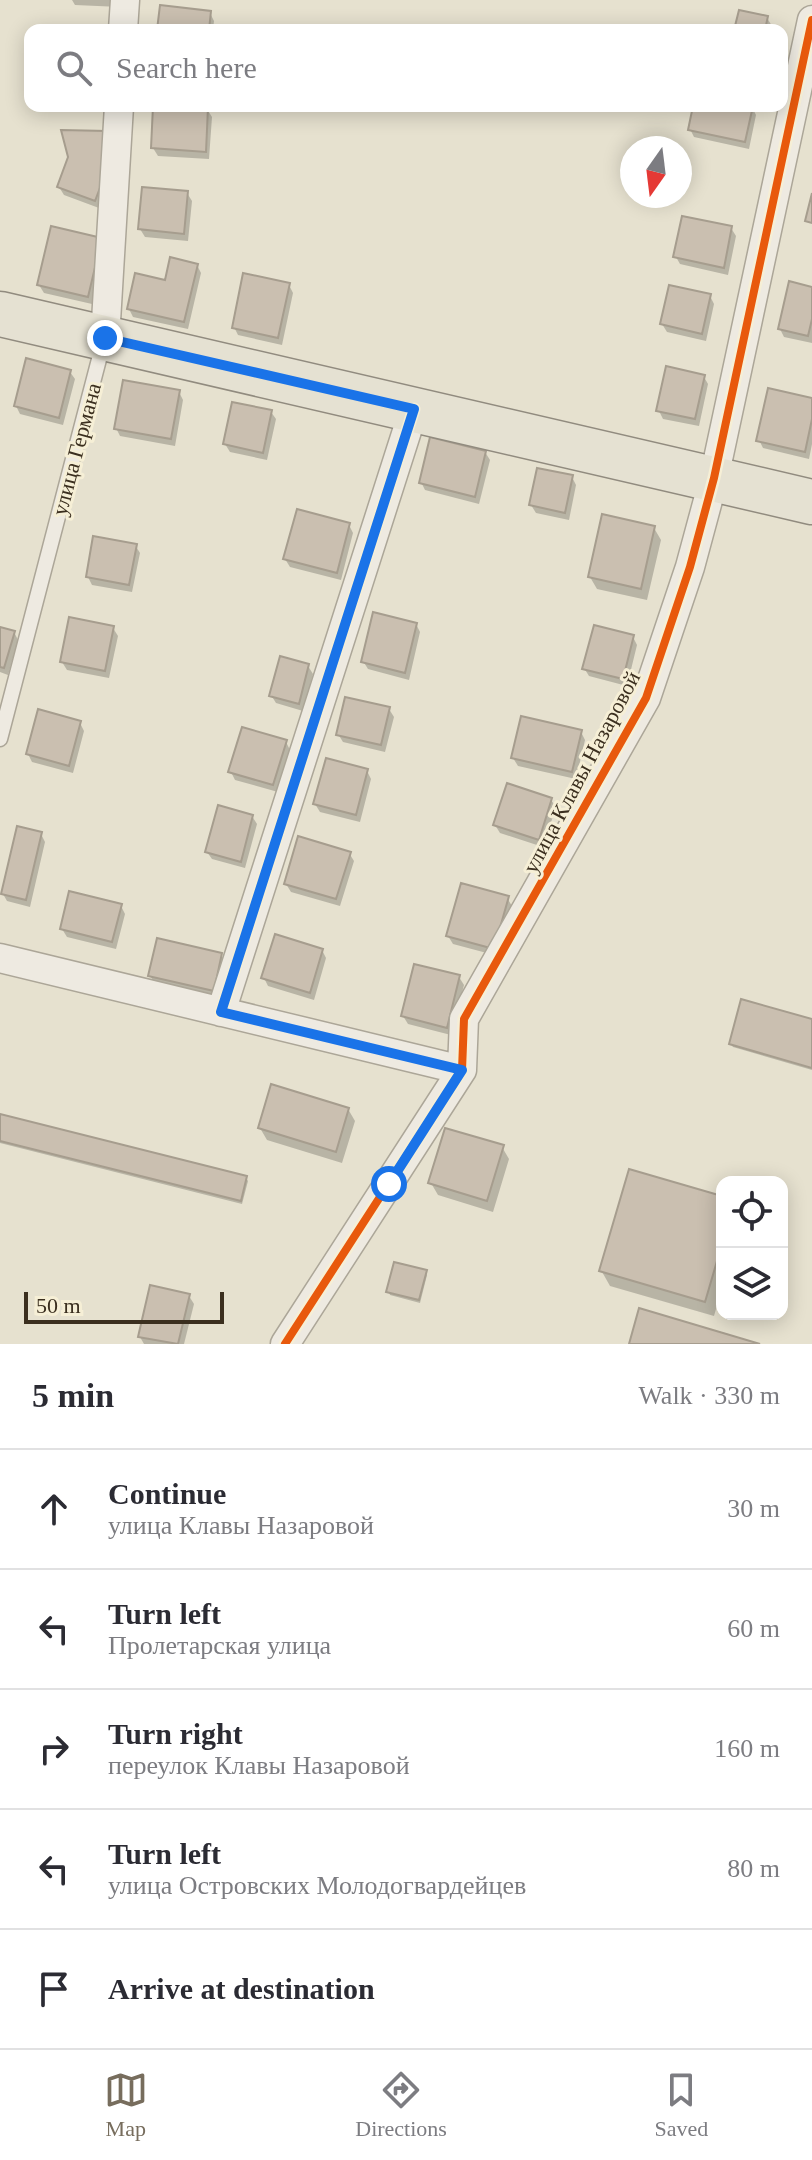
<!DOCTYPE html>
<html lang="en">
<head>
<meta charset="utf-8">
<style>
	body { margin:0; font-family:"Times New Roman",serif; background:#f2f2f3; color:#2b2b33 }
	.controls { position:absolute; right:24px; bottom:24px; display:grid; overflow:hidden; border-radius:16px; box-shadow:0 4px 20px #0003 }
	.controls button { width:72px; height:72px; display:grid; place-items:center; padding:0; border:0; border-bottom:2px solid #e1e1e2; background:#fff; color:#2b2b33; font:40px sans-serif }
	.compass { position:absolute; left:620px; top:136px; width:72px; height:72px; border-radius:50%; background:#fff; box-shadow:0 4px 20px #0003; rotate:194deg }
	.scale { position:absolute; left:24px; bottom:20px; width:200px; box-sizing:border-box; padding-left:8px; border:4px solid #3b2f1f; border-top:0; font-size:22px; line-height:28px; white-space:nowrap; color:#3b2f1f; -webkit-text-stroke:6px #f6efd6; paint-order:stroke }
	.stop { position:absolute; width:24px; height:24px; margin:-18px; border:6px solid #1a73e8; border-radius:50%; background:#fff }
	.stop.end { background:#1a73e8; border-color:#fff; box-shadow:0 2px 8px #0008 }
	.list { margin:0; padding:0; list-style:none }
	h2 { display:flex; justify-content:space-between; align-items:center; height:104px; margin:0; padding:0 32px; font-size:34px }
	h2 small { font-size:26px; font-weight:400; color:#7c7c81 }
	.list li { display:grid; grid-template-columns:52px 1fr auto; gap:24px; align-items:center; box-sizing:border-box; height:120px; padding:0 32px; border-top:2px solid #e1e1e2 }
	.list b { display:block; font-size:30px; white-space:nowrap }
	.list p { margin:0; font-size:26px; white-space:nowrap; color:#7c7c81 }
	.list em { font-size:26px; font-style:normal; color:#7c7c81 }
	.icon { flex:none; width:44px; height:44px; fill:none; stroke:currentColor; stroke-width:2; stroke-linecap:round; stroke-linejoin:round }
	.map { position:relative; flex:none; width:812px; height:1344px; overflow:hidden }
	.search { position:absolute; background:#fff; box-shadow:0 4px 20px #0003; left:24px; right:24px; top:24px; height:88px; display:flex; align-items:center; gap:20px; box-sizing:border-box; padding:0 28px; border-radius:16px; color:#7c7c81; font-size:30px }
	.sheet { height:704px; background:#fff }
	nav { display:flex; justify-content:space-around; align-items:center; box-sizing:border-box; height:112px; border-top:2px solid #e1e1e2; background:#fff; font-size:22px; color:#7c7c81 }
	nav a { display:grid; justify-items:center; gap:4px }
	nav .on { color:#776d5d }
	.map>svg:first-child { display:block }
	.shadow { fill:#0003 }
	.building { fill:#cabfb0; stroke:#a69d8e; stroke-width:2 }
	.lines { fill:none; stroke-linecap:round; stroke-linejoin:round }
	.lane-casing { stroke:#aca698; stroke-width:17 }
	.street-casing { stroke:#aca698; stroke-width:31 }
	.primary-casing { stroke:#918b7f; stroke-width:47 }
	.lane { stroke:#eeeae1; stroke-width:14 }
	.street { stroke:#eeeae1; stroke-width:28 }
	.primary { stroke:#e5e1d2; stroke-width:44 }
	.cycleway-casing { stroke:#f6efd6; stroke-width:13 }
	.cycleway { stroke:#e8590c; stroke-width:8 }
	.route { stroke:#1a73e8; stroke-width:10 }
	.labels { text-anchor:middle; stroke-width:6; stroke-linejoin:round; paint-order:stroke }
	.street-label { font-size:22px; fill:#3b2f1f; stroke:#f6efd6 }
</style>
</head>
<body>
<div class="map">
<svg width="812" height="1344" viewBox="0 0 812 1344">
	<rect width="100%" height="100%" fill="#e6e1cf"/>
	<path class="shadow" d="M 72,0 L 120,0 L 120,7 L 75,5 Z
		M 210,13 L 214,21 L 213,30 L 159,30 Z
		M 767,18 L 772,26 L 771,30 L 736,30 Z
		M 155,106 L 207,109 L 212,117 L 209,159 L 158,156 L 153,148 Z
		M 695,106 L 752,107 L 756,115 L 749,149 L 694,137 L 690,129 Z
		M 110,141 L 99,208 L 64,195 L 59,187 Z
		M 187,193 L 192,201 L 188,241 L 145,237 L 140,229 Z
		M 731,228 L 736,236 L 728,275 L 680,264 L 676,257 Z
		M 105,248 L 92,304 L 44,293 L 39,285 Z
		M 197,265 L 201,273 L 188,329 L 133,317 L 129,309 Z
		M 289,285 L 293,293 L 282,345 L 238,335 L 234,327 Z
		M 812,289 L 812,343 L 784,337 L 780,329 Z
		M 710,296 L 714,304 L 706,341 L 667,332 L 662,324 Z
		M 70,372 L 75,379 L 63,425 L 20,414 L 16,406 Z
		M 704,377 L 708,384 L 699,426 L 663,419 L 659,411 Z
		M 179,392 L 183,400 L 175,446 L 120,436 L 116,428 Z
		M 812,400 L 812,444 L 809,459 L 763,448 L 759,440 Z
		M 271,412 L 276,419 L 267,460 L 230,452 L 225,444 Z
		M 485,452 L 490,460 L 479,504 L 425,490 L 421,482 Z
		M 572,477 L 576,485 L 569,520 L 536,513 L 531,505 Z
		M 349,525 L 353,533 L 341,580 L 290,567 L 285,559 Z
		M 654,528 L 661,540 L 647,600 L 597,589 L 590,577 Z
		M 135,545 L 140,553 L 132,592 L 92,585 L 88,577 Z
		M 416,624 L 420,632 L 409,680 L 368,669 L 363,661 Z
		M 113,628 L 118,636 L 109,678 L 67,670 L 62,662 Z
		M 0,629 L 14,632 L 18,640 L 8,675 L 0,672 Z
		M 633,637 L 637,645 L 627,686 L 589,676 L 584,668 Z
		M 308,666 L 313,674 L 303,711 L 276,703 L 271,695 Z
		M 389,709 L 394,717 L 385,752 L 343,742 L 338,734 Z
		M 80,723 L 84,731 L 73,773 L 32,762 L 28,754 Z
		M 581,732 L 585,740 L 576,779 L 518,766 L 513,758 Z
		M 286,742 L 290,750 L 278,792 L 235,780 L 231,772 Z
		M 367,771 L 371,779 L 360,822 L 320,812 L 315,804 Z
		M 551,800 L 556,807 L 543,847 L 500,833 L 495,825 Z
		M 252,816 L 257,824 L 245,868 L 212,859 L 207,852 Z
		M 41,834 L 45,842 L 30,907 L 7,901 L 3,894 Z
		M 349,853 L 354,861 L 340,906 L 291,892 L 286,884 Z
		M 507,898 L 512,906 L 498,956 L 453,944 L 448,936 Z
		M 121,906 L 125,914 L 116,949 L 67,937 L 62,929 Z
		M 322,950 L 326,958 L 314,1000 L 268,986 L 264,978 Z
		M 221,955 L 226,963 L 218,998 L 154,983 L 150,975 Z
		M 459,977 L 464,985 L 451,1035 L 408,1024 L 403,1016 Z
		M 812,1021 L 812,1070 L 733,1047 L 731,1044 Z
		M 348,1109 L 355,1121 L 342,1163 L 267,1140 L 260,1128 Z
		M 0,1116 L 246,1178 L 248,1181 L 242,1204 L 0,1143 Z
		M 502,1147 L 509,1159 L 493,1212 L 438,1195 L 431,1183 Z
		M 722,1198 L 722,1288 L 714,1316 L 610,1286 L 601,1270 Z
		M 425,1272 L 427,1275 L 420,1303 L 390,1295 L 389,1292 Z
		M 189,1296 L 194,1304 L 184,1344 L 144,1344 L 140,1337 Z"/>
	<path class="building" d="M 160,5 L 211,11 L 209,30 L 157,30 Z
		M 739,10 L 768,16 L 765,30 L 734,30 Z
		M 153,106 L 208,107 L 206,152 L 151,148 Z
		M 693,106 L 753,106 L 745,142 L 688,130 Z
		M 61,130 L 107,131 L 106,172 L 95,201 L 57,187 L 68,157 Z
		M 142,187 L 188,191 L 184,234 L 138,229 Z
		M 812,193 L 812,223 L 805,221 Z
		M 682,216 L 732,226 L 724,268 L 673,257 Z
		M 51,226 L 102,238 L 88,297 L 37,285 Z
		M 170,257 L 198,264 L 184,322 L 127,309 L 135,273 L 165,280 Z
		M 243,273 L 290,283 L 278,338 L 232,328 Z
		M 789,281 L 812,287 L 812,319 L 808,336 L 778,329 Z
		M 669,285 L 711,294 L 702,334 L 660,324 Z
		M 26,358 L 71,370 L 59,418 L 14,406 Z
		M 666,366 L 705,375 L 695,419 L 656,411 Z
		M 123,380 L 180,390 L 171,439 L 114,429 Z
		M 768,388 L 812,398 L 812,419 L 805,452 L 756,441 Z
		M 232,402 L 272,410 L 263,453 L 223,444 Z
		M 430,437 L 486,451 L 475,497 L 419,483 Z
		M 537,468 L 573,475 L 565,513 L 529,505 Z
		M 297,509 L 350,523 L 337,573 L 283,559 Z
		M 602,514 L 655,526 L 641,589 L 588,577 Z
		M 93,536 L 137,544 L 129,585 L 86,577 Z
		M 373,612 L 417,623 L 405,673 L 361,662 Z
		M 69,617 L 114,626 L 105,671 L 60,662 Z
		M 594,625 L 634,635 L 623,679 L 582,669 Z
		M 0,627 L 15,631 L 4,668 L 0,667 Z
		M 280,656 L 309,664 L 299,704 L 269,696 Z
		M 345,697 L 390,707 L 381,745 L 336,735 Z
		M 38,709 L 81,721 L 69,766 L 26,754 Z
		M 521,716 L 582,730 L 572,772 L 511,758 Z
		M 242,727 L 287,740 L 273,785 L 228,772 Z
		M 326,758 L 368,769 L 356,815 L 313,804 Z
		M 507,783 L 552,798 L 539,840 L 493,825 Z
		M 218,805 L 253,815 L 241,862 L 205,852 Z
		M 17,826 L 42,832 L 26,900 L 1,894 Z
		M 298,836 L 351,852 L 336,899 L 284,884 Z
		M 461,883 L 509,896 L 494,949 L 446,936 Z
		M 69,891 L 122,904 L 112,942 L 60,929 Z
		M 275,934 L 323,949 L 310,993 L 261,978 Z
		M 157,938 L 222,953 L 214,991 L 148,976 Z
		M 414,964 L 460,975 L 447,1028 L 401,1016 Z
		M 741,999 L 812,1019 L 812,1068 L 729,1044 Z
		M 271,1084 L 349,1108 L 336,1152 L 258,1128 Z
		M 0,1114 L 247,1176 L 241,1201 L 0,1141 Z
		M 445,1128 L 504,1145 L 487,1201 L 428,1183 Z
		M 629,1169 L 722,1196 L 722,1244 L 705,1302 L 599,1271 Z
		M 394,1262 L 427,1270 L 419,1300 L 386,1292 Z
		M 150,1285 L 190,1294 L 178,1344 L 138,1337 Z
		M 639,1308 L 760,1344 L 629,1344 Z"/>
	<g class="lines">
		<g class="lane-casing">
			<path id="lane" d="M 0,739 L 103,344"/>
		</g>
		<g class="street-casing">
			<path id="street" d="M 123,30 L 125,0
				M 105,338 L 119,106
				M 0,958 L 462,1070
				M 221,1012 L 414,409
				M 285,1344 L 462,1070 L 464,1019 L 646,698 L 690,567 L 714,478 L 812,20"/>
		</g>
		<g class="primary-casing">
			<path id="primary" d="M 0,314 L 812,502"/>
		</g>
		<use href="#lane" class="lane"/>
		<use href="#street" class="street"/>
		<use href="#primary" class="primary"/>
		<g class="cycleway-casing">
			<path id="cycleway" d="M 221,1012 L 414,409
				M 285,1344 L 462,1070 L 464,1019 L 646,698 L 690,567 L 714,478 L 812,20"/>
		</g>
		<use href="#cycleway" class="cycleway"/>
	</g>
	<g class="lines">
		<path class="route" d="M 105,338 L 414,409 L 221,1012 L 462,1070 L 389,1184"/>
	</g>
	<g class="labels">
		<g class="street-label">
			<text transform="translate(76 449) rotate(-75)" y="8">улица Германа</text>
			<text transform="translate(581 772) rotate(-62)" y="8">улица Клавы Назаровой</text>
		</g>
	</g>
</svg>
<div class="controls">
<button><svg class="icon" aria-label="locate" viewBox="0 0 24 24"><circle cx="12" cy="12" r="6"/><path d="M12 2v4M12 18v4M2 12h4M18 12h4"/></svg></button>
<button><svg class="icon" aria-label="layers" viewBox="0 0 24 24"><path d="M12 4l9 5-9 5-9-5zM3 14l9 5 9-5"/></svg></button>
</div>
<svg class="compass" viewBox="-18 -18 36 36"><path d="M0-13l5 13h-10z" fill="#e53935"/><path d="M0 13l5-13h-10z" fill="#7c7c81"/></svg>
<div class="scale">50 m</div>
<div class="stop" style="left:389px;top:1184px"></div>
<div class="stop end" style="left:105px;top:338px"></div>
<div class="search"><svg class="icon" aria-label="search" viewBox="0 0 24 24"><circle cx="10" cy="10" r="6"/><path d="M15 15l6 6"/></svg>Search here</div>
</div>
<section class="sheet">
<h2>5 min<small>Walk · 330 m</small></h2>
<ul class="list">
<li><svg class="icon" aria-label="ahead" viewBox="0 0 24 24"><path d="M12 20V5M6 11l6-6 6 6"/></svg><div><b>Continue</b><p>улица Клавы Назаровой</p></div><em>30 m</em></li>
<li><svg class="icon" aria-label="left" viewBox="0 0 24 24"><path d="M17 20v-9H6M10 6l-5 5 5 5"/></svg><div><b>Turn left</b><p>Пролетарская улица</p></div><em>60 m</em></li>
<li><svg class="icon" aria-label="right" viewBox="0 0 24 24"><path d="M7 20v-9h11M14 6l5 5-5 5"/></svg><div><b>Turn right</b><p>переулок Клавы Назаровой</p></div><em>160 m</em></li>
<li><svg class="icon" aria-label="left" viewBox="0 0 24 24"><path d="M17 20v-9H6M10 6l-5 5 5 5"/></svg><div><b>Turn left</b><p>улица Островских Молодогвардейцев</p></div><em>80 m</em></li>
<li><svg class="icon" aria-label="arrive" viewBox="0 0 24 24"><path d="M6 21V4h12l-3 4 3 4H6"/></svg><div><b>Arrive at destination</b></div></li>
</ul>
</section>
<nav>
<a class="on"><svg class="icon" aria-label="map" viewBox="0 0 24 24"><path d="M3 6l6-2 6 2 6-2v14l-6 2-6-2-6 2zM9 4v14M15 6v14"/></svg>Map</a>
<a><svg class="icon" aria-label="directions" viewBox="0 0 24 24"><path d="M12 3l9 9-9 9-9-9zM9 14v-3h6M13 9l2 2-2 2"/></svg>Directions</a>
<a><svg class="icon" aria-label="saved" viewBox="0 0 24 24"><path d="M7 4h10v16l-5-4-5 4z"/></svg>Saved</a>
</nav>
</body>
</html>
